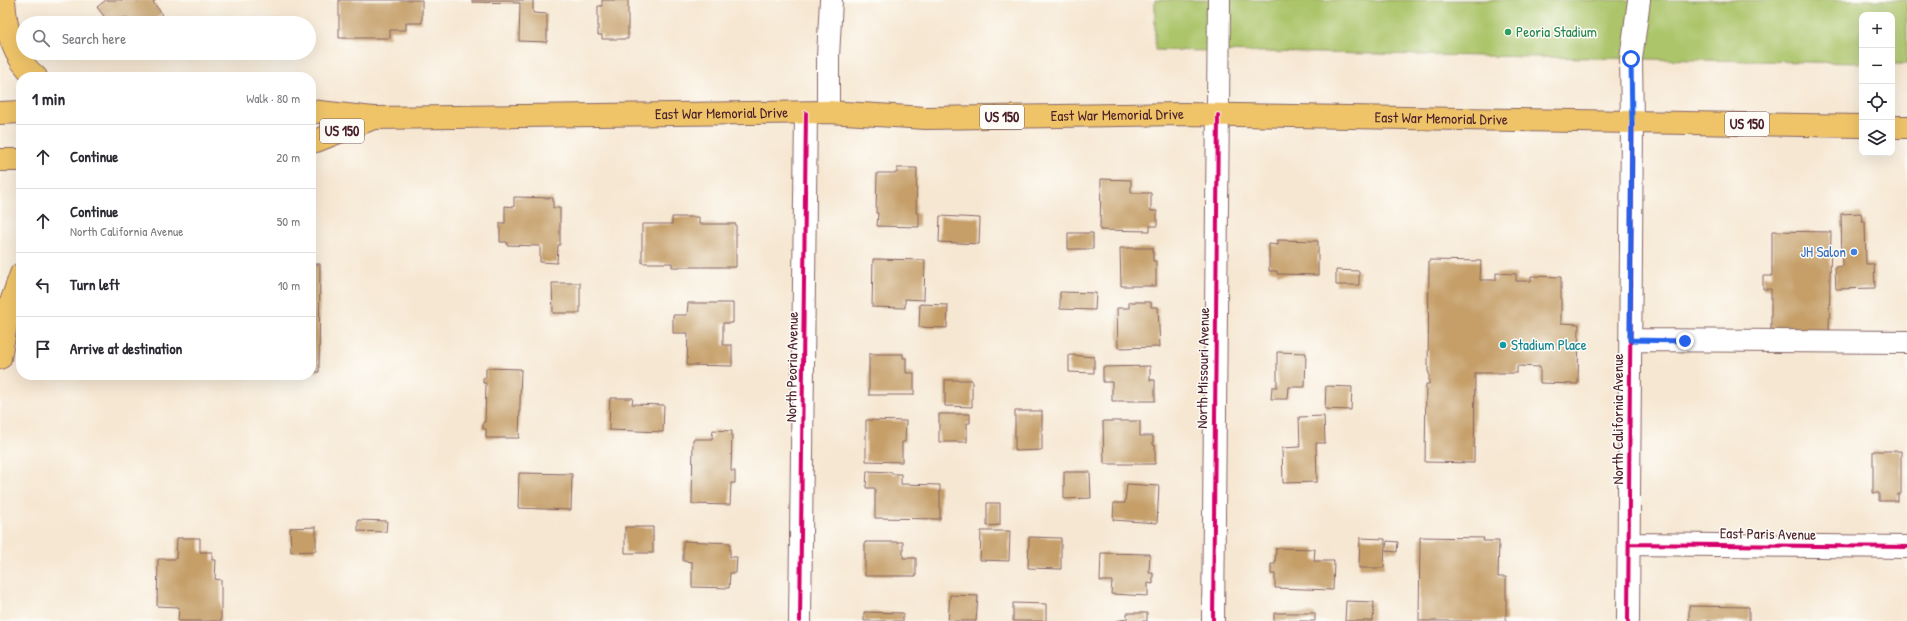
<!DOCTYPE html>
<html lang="en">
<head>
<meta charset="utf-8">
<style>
	body { margin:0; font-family:"Patrick Hand",sans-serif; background:#f7f7f7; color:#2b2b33 }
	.controls { position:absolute; right:12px; top:12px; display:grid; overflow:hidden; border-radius:8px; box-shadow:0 4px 16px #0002 }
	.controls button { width:36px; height:36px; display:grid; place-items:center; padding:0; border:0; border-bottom:1px solid #e1e1e2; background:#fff; color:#2b2b33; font:20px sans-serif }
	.stop { position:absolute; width:12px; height:12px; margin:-9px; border:3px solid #2563eb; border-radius:50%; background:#fff }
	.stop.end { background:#2563eb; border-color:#fff; box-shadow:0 1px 4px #0008 }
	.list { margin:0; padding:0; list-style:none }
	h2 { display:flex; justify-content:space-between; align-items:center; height:52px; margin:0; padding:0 16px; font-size:17px }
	h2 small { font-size:13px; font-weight:400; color:#7c7c81 }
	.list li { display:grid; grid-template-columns:26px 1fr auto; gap:12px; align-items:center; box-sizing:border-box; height:64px; padding:0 16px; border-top:1px solid #e1e1e2 }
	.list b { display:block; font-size:15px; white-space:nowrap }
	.list p { margin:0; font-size:13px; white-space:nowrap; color:#7c7c81 }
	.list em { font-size:13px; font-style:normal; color:#7c7c81 }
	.icon { flex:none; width:22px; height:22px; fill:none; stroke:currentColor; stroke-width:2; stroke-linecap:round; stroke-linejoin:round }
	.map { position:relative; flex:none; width:1907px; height:621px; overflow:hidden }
	.search { position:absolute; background:#fff; box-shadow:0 4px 16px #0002; left:16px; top:16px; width:300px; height:44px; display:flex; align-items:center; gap:10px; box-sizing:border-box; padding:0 14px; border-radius:22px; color:#7c7c81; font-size:15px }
	.panel { position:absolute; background:#fff; box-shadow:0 4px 16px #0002; left:16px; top:72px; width:300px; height:308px; border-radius:16px }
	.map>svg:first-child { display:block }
	.green { fill:#acc56a; stroke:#7b724a }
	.building { fill:#c59e67 }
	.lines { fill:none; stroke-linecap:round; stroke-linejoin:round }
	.minor-casing { stroke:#866565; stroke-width:24 }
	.highway-casing { stroke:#866565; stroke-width:24 }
	.minor { stroke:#fff; stroke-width:22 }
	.highway { stroke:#efc469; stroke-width:22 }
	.cycleway-casing { stroke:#fdfcf7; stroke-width:6 }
	.cycleway { stroke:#d6006c; stroke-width:4 }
	.route { stroke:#2563eb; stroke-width:5 }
	.leisure-dot { fill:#2e9e5b; stroke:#fdfcf7; stroke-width:1.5 }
	.shop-dot { fill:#3f7fe0; stroke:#fdfcf7; stroke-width:1.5 }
	.culture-dot { fill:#0f9aa8; stroke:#fdfcf7; stroke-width:1.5 }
	.labels { text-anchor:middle; stroke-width:3; stroke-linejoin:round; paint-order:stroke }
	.shield { fill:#fdfcf7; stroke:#806168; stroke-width:1 }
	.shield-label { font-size:14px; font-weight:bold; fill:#4a1f2b }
	.leisure-label { font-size:15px; fill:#27864d; stroke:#fdfcf7; text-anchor:start }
	.street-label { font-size:15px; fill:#4a1f2b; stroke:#fdfcf7 }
	.shop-label { font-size:15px; fill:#366cbe; stroke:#fdfcf7; text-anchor:end }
	.culture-label { font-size:15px; fill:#0d838f; stroke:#fdfcf7; text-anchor:start }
</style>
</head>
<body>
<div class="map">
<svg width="1907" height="621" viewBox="0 0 1907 621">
	<rect width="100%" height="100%" fill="#fdfcf7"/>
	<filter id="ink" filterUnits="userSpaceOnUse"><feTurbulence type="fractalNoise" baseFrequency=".025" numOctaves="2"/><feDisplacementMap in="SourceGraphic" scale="8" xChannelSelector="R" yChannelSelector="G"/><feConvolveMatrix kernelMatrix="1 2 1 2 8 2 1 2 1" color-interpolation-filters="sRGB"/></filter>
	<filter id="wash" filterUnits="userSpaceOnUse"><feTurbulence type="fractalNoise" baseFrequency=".012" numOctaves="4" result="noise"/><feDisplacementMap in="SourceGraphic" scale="16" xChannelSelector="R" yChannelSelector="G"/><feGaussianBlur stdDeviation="0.9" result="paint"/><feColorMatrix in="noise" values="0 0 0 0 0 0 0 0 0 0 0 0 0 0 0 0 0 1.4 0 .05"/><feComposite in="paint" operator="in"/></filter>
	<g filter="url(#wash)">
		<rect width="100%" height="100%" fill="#f6e7d2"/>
		<path class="green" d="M 1155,0 L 1907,0 L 1907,64 L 1892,64 L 1892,15 L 1862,15 L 1862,63 L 1155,50 Z"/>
		<g id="blocks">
			<path class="building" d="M 106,0 L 156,0 L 153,2 L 162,14 L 151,23 L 131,23 L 126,17 L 118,23 L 109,23 L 97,7 Z
				M 339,0 L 422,0 L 422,23 L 406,23 L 406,30 L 390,30 L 390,38 L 339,38 Z
				M 472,0 L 533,0 L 533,13 L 547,14 L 547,42 L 519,41 L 520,3 L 472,2 Z
				M 602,0 L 628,0 L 628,39 L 602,39 L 602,35 L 598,35 L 598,6 L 602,6 Z
				M 276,20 L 292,21 L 292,23 L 276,23 Z
				M 897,168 L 917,168 L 916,213 L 919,213 L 919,227 L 877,226 L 878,213 L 876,213 L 877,173 L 897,173 Z
				M 1101,179 L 1131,180 L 1131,193 L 1151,193 L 1151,211 L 1157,211 L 1157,226 L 1150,226 L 1150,231 L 1100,230 Z
				M 514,197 L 553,198 L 553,208 L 560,208 L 560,245 L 558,245 L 557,263 L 540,262 L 540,246 L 507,245 L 507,242 L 500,242 L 500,223 L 505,223 L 505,206 L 514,207 Z
				M 1861,213 L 1862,221 L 1865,221 L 1866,264 L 1874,264 L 1875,288 L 1836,289 L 1835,267 L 1842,266 L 1841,214 Z
				M 940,216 L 980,218 L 979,244 L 939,242 Z
				M 672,217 L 699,217 L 699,224 L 736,224 L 736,267 L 672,267 L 672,263 L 642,263 L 642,224 L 672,224 Z
				M 1772,231 L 1831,232 L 1829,333 L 1771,332 L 1771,289 L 1763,289 L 1763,276 L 1772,276 Z
				M 1068,233 L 1093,233 L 1093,249 L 1068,249 Z
				M 1278,240 L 1318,241 L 1318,275 L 1277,274 L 1277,271 L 1269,271 L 1269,244 L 1278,245 Z
				M 1120,248 L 1153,248 L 1153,261 L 1156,261 L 1156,286 L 1121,286 Z
				M 873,259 L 925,260 L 924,300 L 905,299 L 905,308 L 872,307 Z
				M 1429,260 L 1481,261 L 1480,280 L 1496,280 L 1496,273 L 1516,274 L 1516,281 L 1531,281 L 1531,276 L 1561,277 L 1561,323 L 1579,324 L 1578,384 L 1540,383 L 1540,367 L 1517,366 L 1517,373 L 1475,373 L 1474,463 L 1425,462 L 1426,384 L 1429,384 L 1429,372 L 1428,372 Z
				M 311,264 L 320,264 L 319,372 L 311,372 Z
				M 1336,270 L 1359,271 L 1359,285 L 1336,285 Z
				M 552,283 L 580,283 L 580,313 L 553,313 Z
				M 1060,292 L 1096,293 L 1095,310 L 1060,309 Z
				M 1129,302 L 1151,302 L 1151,307 L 1158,307 L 1160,347 L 1118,348 L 1117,308 L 1129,308 Z
				M 688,303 L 733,303 L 733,323 L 723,323 L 723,345 L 732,345 L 732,366 L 687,365 L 688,333 L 673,333 L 673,315 L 687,315 Z
				M 920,304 L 948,305 L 947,328 L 919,327 Z
				M 1277,352 L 1306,353 L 1305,387 L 1289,387 L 1288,399 L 1271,399 L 1272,387 L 1277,387 Z
				M 869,354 L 903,354 L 903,358 L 906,358 L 906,373 L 914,373 L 914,395 L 869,395 Z
				M 1069,355 L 1094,357 L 1094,373 L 1069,372 Z
				M 1150,366 L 1150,380 L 1155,380 L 1155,401 L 1112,401 L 1112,382 L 1103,382 L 1103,367 Z
				M 486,368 L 521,369 L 519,438 L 486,438 L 486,429 L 483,429 L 483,422 L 485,422 L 486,383 L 483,383 L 483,378 L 486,378 Z
				M 238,375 L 269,375 L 269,378 L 238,378 Z
				M 945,380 L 972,380 L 972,407 L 945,406 Z
				M 1326,386 L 1352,387 L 1351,410 L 1325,409 Z
				M 610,398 L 633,398 L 632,404 L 664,405 L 663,432 L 609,430 Z
				M 1015,411 L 1042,411 L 1042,450 L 1015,451 Z
				M 939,414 L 970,414 L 970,423 L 967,423 L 967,442 L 939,442 Z
				M 1324,416 L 1325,443 L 1316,443 L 1317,482 L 1283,483 L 1282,448 L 1300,447 L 1299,417 Z
				M 866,420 L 906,421 L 905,442 L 902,442 L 902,462 L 866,461 Z
				M 1103,421 L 1140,421 L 1140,436 L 1153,436 L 1153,445 L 1155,445 L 1155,464 L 1104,464 Z
				M 713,430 L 732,431 L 731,471 L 735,471 L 735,483 L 731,483 L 730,505 L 692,504 L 693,439 L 712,439 Z
				M 1873,451 L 1901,451 L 1901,494 L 1898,494 L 1898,501 L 1879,501 L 1879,493 L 1873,493 Z
				M 867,471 L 892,472 L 892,474 L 901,474 L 901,484 L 940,485 L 940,519 L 875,518 L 875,488 L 866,488 Z
				M 1064,472 L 1090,472 L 1091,498 L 1064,499 Z
				M 519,473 L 572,474 L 571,510 L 518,508 Z
				M 1127,484 L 1159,486 L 1157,523 L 1113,520 L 1114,503 L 1125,503 Z
				M 987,503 L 1000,503 L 1000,525 L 987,526 Z
				M 358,520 L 387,521 L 386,532 L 358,531 Z
				M 316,527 L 316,551 L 291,552 L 290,528 Z
				M 625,527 L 653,527 L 653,553 L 625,553 Z
				M 981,531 L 1010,531 L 1009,561 L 980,560 Z
				M 1029,537 L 1061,538 L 1061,569 L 1028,568 Z
				M 1420,537 L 1484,538 L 1483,541 L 1499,541 L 1498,577 L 1506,577 L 1506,621 L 1419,621 Z
				M 177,538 L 200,538 L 200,552 L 212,552 L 212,560 L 216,560 L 215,579 L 221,580 L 221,621 L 178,621 L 179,607 L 157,606 L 158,559 L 176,559 Z
				M 1360,538 L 1385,539 L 1384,568 L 1359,568 Z
				M 683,541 L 730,543 L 730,557 L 737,557 L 736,573 L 730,573 L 729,588 L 692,587 L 692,562 L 683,561 Z
				M 1387,541 L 1398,542 L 1397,552 L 1386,551 Z
				M 865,542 L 903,542 L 903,558 L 916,558 L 916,576 L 865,576 Z
				M 1276,548 L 1315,549 L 1314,561 L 1334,561 L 1333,590 L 1275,588 L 1275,574 L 1271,574 L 1271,564 L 1275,564 Z
				M 1101,553 L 1150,554 L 1149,573 L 1153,573 L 1153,584 L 1148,583 L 1148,596 L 1111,594 L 1112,581 L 1100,581 Z
				M 950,595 L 978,596 L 976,621 L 948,621 Z
				M 1346,601 L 1374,602 L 1373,621 L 1345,621 Z
				M 1013,603 L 1046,604 L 1046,621 L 1013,621 Z
				M 1689,606 L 1749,607 L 1749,621 L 1689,621 Z
				M 864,612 L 903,613 L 903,621 L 864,621 Z
				M 1127,613 L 1147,613 L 1147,621 L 1115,621 L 1127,619 Z
				M 1274,613 L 1315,613 L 1315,621 L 1274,621 Z"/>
		</g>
	</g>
	<g filter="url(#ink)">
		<use href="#blocks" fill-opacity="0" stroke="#866565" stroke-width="1"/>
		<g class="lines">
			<g class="minor-casing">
				<path id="minor" d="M 828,112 L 828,57 L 831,0
					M 1630,340 L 1907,342
					M 1629,544 L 1907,547
					M 800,621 L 806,113
					M 1213,621 L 1219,0
					M 1628,621 L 1632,122 L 1631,59 L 1639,0"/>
			</g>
			<g class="highway-casing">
				<g id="highway">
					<path d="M 4,0 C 6,30 12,57 36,77"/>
					<path id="s1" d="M 311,111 L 373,118 L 828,112 L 926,118 L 1184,114 L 1862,126"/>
					<path d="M 0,113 L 21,112"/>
					<path d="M 1892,127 L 1907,127"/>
					<path d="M 311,142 L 316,141 L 371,119"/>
					<path d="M 0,160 L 21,160"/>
					<path d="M 0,358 L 9,308 L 21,274"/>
				</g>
			</g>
			<use href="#minor" class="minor"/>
			<use href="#highway" class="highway"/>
			<g class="cycleway-casing">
				<path id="cycleway" d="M 1629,544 L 1907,547
					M 800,621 L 806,113
					M 1213,621 L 1218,115
					M 1628,621 L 1632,122"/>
			</g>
			<use href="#cycleway" class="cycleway"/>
		</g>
	</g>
	<g class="lines" filter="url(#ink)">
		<path class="route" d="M 1631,59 L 1632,122 L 1630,340 L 1685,341"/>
	</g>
	<circle class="leisure-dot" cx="1508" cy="32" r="4"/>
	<circle class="shop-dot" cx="1854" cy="252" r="4"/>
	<circle class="culture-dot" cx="1503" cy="345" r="4"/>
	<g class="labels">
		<g class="shield">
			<rect x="980" y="105" width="44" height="24" rx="3"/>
			<rect x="1725" y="112" width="44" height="24" rx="3"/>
			<rect x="320" y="119" width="44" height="24" rx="3"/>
		</g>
		<g class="shield-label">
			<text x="1002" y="122">US 150</text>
			<text x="1747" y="129">US 150</text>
			<text x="342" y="136">US 150</text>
		</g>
		<g class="leisure-label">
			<text x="1516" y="37">Peoria Stadium</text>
		</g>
		<g class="street-label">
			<text dy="5" stroke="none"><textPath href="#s1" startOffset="411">East War Memorial Drive</textPath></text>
			<text dy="5" stroke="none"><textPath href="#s1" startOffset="807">East War Memorial Drive</textPath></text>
			<text dy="5" stroke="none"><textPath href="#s1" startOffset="1131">East War Memorial Drive</textPath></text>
			<text transform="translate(792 367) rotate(-89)" y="5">North Peoria Avenue</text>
			<text transform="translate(1203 368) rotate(-89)" y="5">North Missouri Avenue</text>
			<text transform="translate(1618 419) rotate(-90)" y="5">North California Avenue</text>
			<text transform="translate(1768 534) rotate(1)" y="5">East Paris Avenue</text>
		</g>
		<g class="shop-label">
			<text x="1846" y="257">JH Salon</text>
		</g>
		<g class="culture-label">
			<text x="1511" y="350">Stadium Place</text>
		</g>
	</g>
</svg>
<div class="controls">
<button>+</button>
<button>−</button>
<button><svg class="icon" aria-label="locate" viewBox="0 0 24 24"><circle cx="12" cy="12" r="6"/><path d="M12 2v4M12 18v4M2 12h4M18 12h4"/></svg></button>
<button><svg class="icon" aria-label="layers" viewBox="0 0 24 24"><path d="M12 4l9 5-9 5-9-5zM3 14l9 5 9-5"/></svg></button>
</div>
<div class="stop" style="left:1631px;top:59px"></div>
<div class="stop end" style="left:1685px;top:341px"></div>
<div class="search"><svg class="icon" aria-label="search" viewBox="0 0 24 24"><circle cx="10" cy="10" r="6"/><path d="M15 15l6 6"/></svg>Search here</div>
<section class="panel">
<h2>1 min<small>Walk · 80 m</small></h2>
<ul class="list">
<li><svg class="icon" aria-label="ahead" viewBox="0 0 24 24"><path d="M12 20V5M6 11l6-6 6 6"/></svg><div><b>Continue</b></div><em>20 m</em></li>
<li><svg class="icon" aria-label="ahead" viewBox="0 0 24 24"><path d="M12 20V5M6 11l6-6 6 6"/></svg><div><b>Continue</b><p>North California Avenue</p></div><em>50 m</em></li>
<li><svg class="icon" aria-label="left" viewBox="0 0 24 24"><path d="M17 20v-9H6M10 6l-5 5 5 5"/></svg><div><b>Turn left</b></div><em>10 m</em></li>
<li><svg class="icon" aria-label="arrive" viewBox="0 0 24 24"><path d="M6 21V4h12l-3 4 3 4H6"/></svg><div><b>Arrive at destination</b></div></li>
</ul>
</section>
</div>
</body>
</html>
